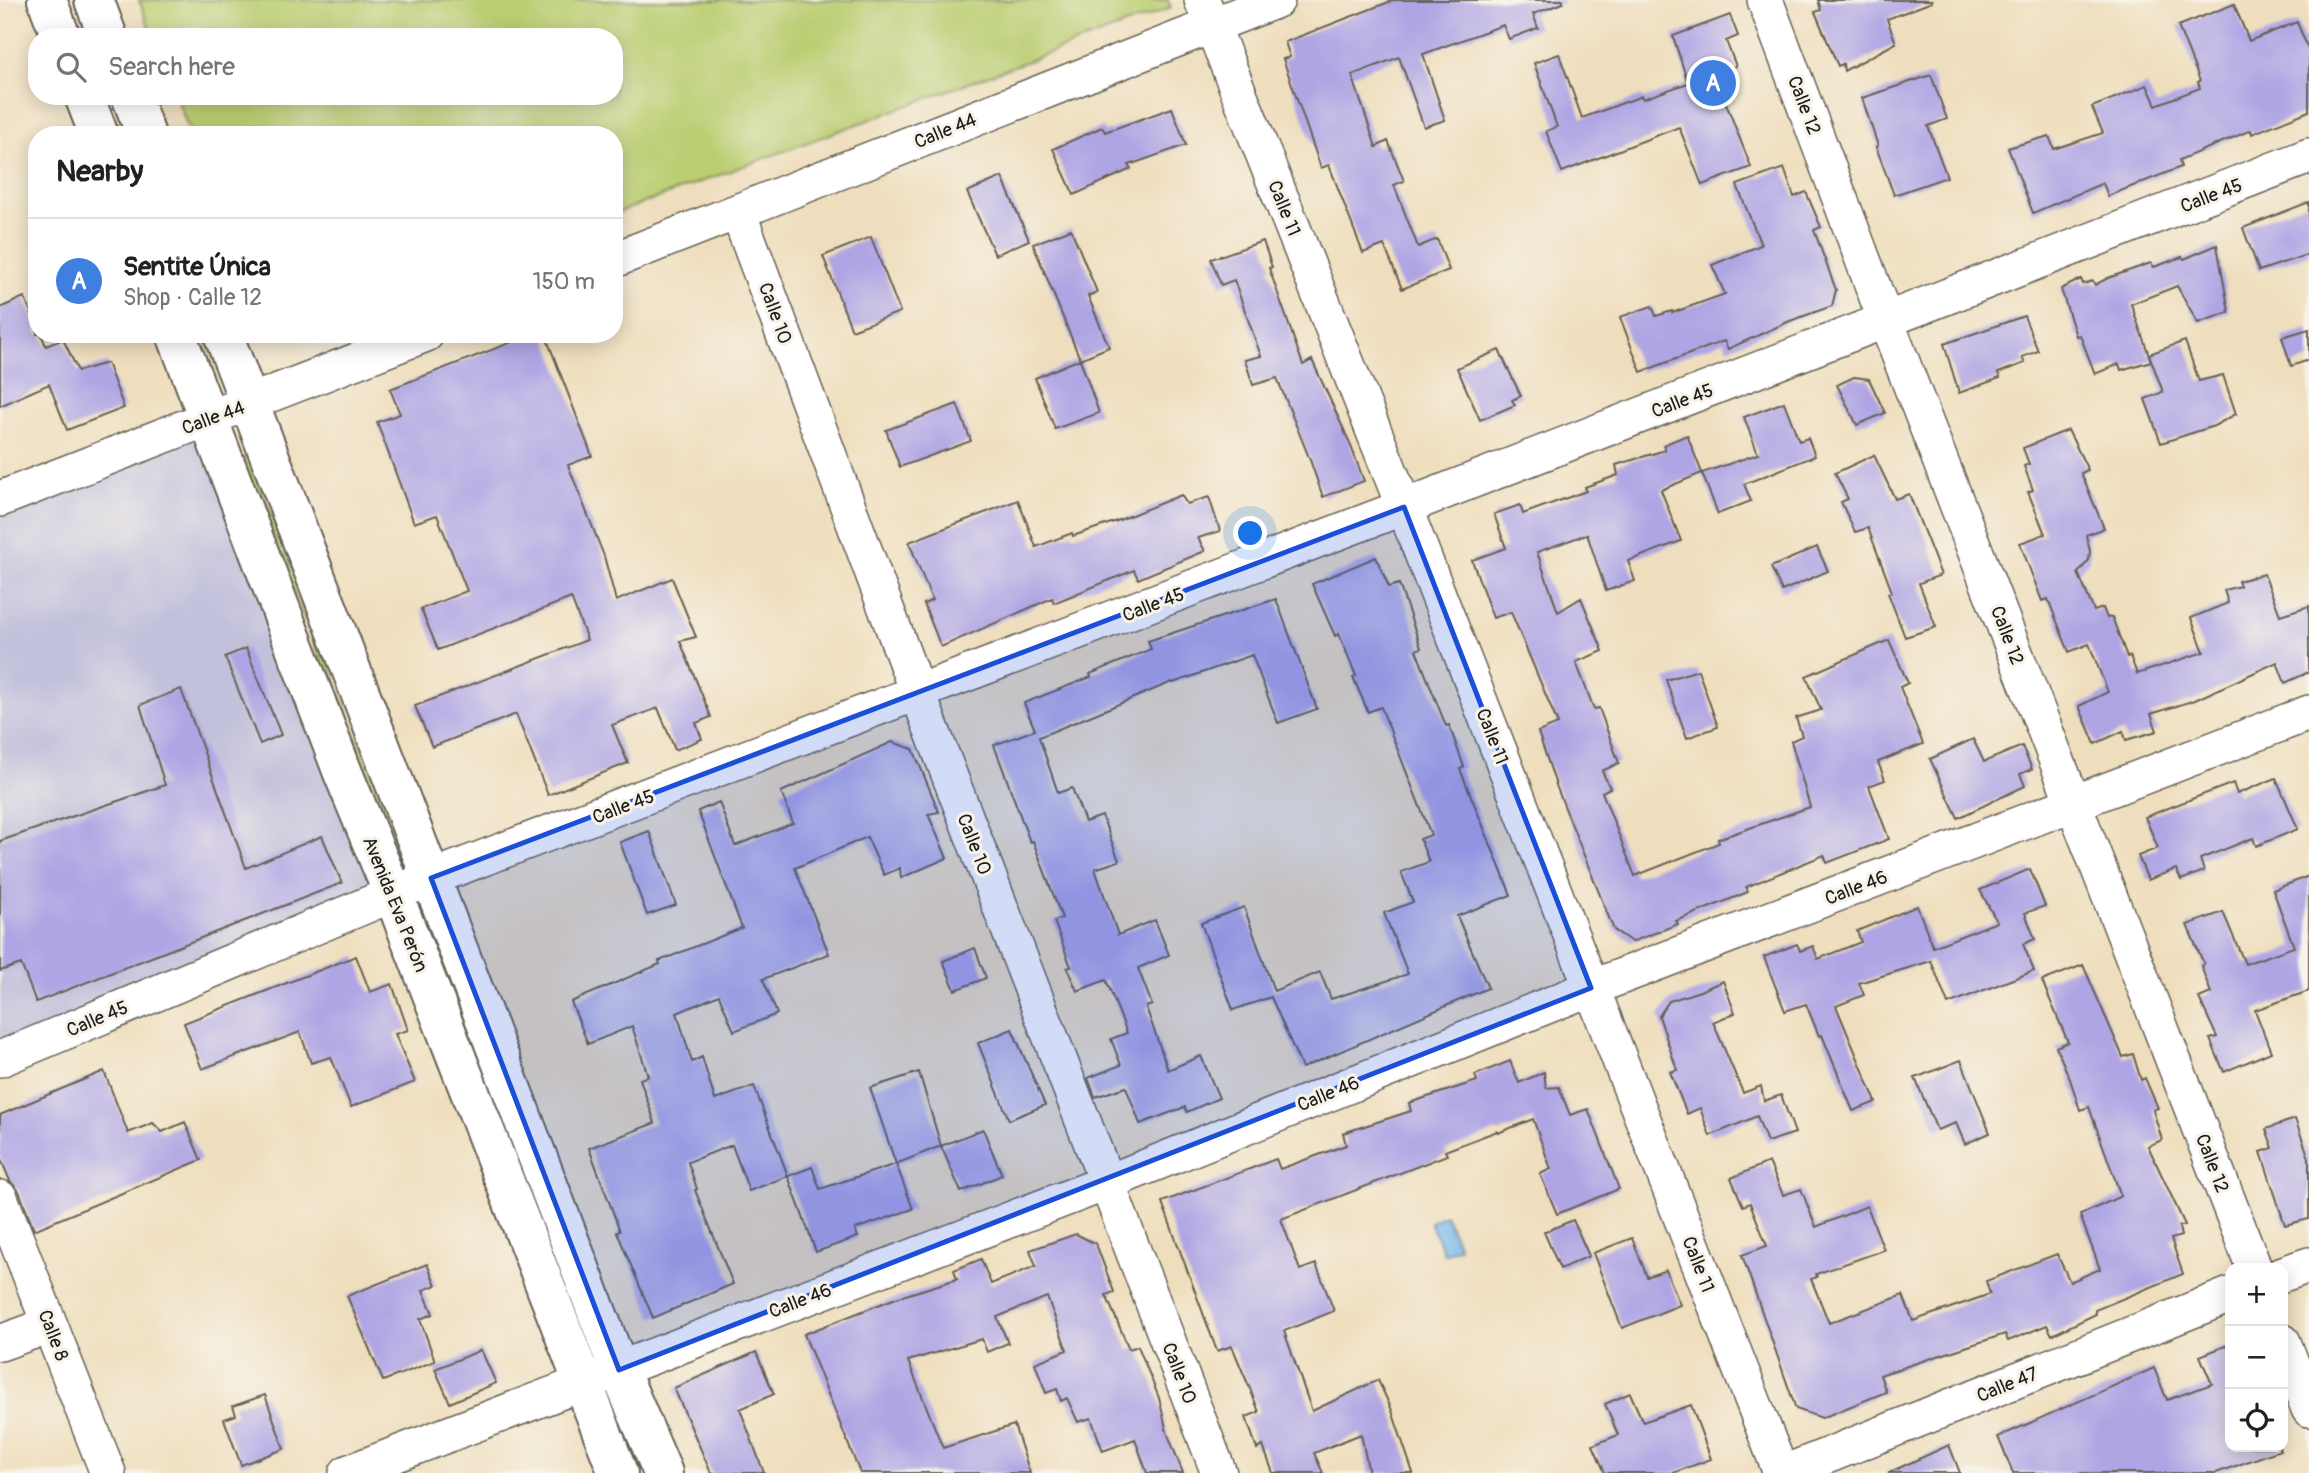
<!DOCTYPE html>
<html lang="en">
<head>
<meta charset="utf-8">
<style>
	body { margin:0; font-family:Pangolin,sans-serif; background:#f2f2f2; color:#202124 }
	.controls { position:absolute; right:21px; bottom:21px; display:grid; overflow:hidden; border-radius:14px; box-shadow:0 4px 18px #0003 }
	.controls button { width:63px; height:63px; display:grid; place-items:center; padding:0; border:0; border-bottom:2px solid #e0e0e0; background:#fff; color:#202124; font:35px sans-serif }
	.you { position:absolute; left:1251px; top:534px; width:24px; height:24px; margin:-18px; border:5px solid #fff; border-radius:50%; background:#1a73e8; box-shadow:0 0 0 10px #1a73e833 }
	.badge { display:grid; place-items:center; width:46px; height:46px; border-radius:50%; background:#d93025; color:#fff; font-size:23px; font-weight:700 }
	.pin { position:absolute; translate:-50% -50%; border:4px solid #fff; box-shadow:0 2px 7px #0006 }
	.list { margin:0; padding:0; list-style:none }
	h2 { display:flex; justify-content:space-between; align-items:center; height:91px; margin:0; padding:0 28px; font-size:30px }
	h2 small { font-size:23px; font-weight:400; color:#757577 }
	.list li { display:grid; grid-template-columns:46px 1fr auto; gap:21px; align-items:center; box-sizing:border-box; height:126px; padding:0 28px; border-top:2px solid #e0e0e0 }
	.list b { display:block; font-size:26px; white-space:nowrap }
	.list p { margin:0; font-size:23px; white-space:nowrap; color:#757577 }
	.list em { font-size:23px; font-style:normal; color:#757577 }
	.icon { flex:none; width:38px; height:38px; fill:none; stroke:currentColor; stroke-width:2; stroke-linecap:round; stroke-linejoin:round }
	.map { position:relative; flex:none; width:2309px; height:1473px; overflow:hidden }
	.search { position:absolute; background:#fff; box-shadow:0 4px 18px #0003; left:28px; top:28px; width:595px; height:77px; display:flex; align-items:center; gap:18px; box-sizing:border-box; padding:0 24px; border-radius:28px; color:#757577; font-size:26px }
	.panel { position:absolute; background:#fff; box-shadow:0 4px 18px #0003; left:28px; top:126px; width:595px; height:217px; border-radius:28px }
	.map>svg:first-child { display:block }
	.industrial { fill:#c2c1dc }
	.green { fill:#bacd71; stroke:#6b7446; stroke-width:2 }
	.water { fill:#77b8ec; stroke:#4a6a84; stroke-width:2 }
	.building { fill:#afa5e4 }
	.lines { fill:none; stroke-linecap:round; stroke-linejoin:round }
	.minor-casing { stroke:#666054; stroke-width:38 }
	.major-casing { stroke:#666054; stroke-width:42 }
	.minor { stroke:#fff; stroke-width:35 }
	.major { stroke:#fff; stroke-width:38 }
	.marked { fill:#1d4ed8; fill-opacity:0.2; stroke:#1d4ed8; stroke-width:5; stroke-linejoin:round }
	.labels { text-anchor:middle; stroke-width:6; stroke-linejoin:round; paint-order:stroke }
	.street-label { font-size:19px; fill:#1c1c1c; stroke:#f7f3e8 }
</style>
</head>
<body>
<div class="map">
<svg width="2309" height="1473" viewBox="0 0 2309 1473">
	<rect width="100%" height="100%" fill="#f7f3e8"/>
	<filter id="ink" filterUnits="userSpaceOnUse"><feTurbulence type="fractalNoise" baseFrequency=".0143" numOctaves="2"/><feDisplacementMap in="SourceGraphic" scale="14" xChannelSelector="R" yChannelSelector="G"/><feConvolveMatrix kernelMatrix="1 2 1 2 8 2 1 2 1" color-interpolation-filters="sRGB"/></filter>
	<filter id="wash" filterUnits="userSpaceOnUse"><feTurbulence type="fractalNoise" baseFrequency=".00686" numOctaves="4" result="noise"/><feDisplacementMap in="SourceGraphic" scale="28" xChannelSelector="R" yChannelSelector="G"/><feGaussianBlur stdDeviation="1.57" result="paint"/><feColorMatrix in="noise" values="0 0 0 0 0 0 0 0 0 0 0 0 0 0 0 0 0 1.4 0 .05"/><feComposite in="paint" operator="in"/></filter>
	<g filter="url(#wash)">
		<rect width="100%" height="100%" fill="#efdebd"/>
		<path class="industrial" d="M 208,417 L 393,894 L 0,1058 L 0,497 Z"/>
		<path class="green" d="M 139,0 L 1168,0 L 1171,8 L 614,214 L 614,135 L 191,135 L 176,96 L 614,96 L 614,37 L 153,37 Z
			M 249,455 L 400,849 L 393,849 L 243,458 Z"/>
		<path class="water" d="M 1445,1215 L 1459,1247 L 1444,1254 L 1430,1222 Z"/>
		<g id="blocks">
			<path class="building" d="M 1394,0 L 1563,0 L 1563,3 L 1533,14 L 1538,28 L 1509,39 L 1503,25 L 1423,54 L 1445,120 L 1424,127 L 1399,57 L 1352,75 L 1376,147 L 1388,141 L 1404,181 L 1394,185 L 1418,247 L 1437,239 L 1449,270 L 1402,289 L 1384,245 L 1363,253 L 1329,165 L 1321,168 L 1283,59 L 1290,57 L 1285,42 Z
				M 1818,0 L 1932,0 L 1932,2 L 1887,19 L 1896,43 L 1844,71 L 1843,64 L 1838,66 L 1815,12 L 1821,10 Z
				M 2234,4 L 2249,41 L 2297,22 L 2309,51 L 2309,111 L 2252,134 L 2251,130 L 2179,160 L 2181,167 L 2108,196 L 2103,183 L 2033,213 L 2008,148 L 2049,136 L 2054,149 L 2103,133 L 2092,107 L 2147,85 L 2156,105 L 2200,88 L 2198,82 L 2200,81 L 2178,26 Z
				M 1730,15 L 1738,36 L 1726,41 L 1736,66 L 1731,68 L 1736,82 L 1720,88 L 1751,167 L 1702,185 L 1679,127 L 1562,172 L 1546,131 L 1557,127 L 1534,63 L 1559,54 L 1582,118 L 1642,96 L 1643,99 L 1688,83 L 1673,36 Z
				M 1931,75 L 1947,119 L 1928,126 L 1947,177 L 1894,195 L 1876,147 L 1878,146 L 1862,98 Z
				M 1172,108 L 1186,145 L 1129,165 L 1131,169 L 1074,195 L 1053,149 L 1102,127 L 1105,132 Z
				M 1784,168 L 1794,197 L 1806,192 L 1821,227 L 1814,230 L 1836,290 L 1832,306 L 1790,321 L 1728,349 L 1724,341 L 1641,372 L 1620,317 L 1652,306 L 1656,316 L 1672,311 L 1672,313 L 1725,294 L 1712,265 L 1761,245 L 1737,185 Z
				M 1002,177 L 1029,240 L 995,255 L 967,192 Z
				M 2309,202 L 2309,254 L 2259,271 L 2243,228 Z
				M 1071,229 L 1097,292 L 1088,296 L 1109,347 L 1080,359 L 1099,413 L 1055,429 L 1035,378 L 1080,359 L 1033,244 Z
				M 871,237 L 900,312 L 852,330 L 823,256 Z
				M 1263,241 L 1272,267 L 1269,268 L 1303,365 L 1312,360 L 1349,441 L 1364,481 L 1323,497 L 1310,460 L 1277,378 L 1253,385 L 1245,360 L 1261,356 L 1234,280 L 1221,285 L 1211,259 Z
				M 2217,245 L 2229,312 L 2198,323 L 2177,286 L 2131,304 L 2151,361 L 2121,370 L 2119,364 L 2095,374 L 2080,335 L 2076,336 L 2061,289 L 2081,279 L 2083,284 L 2093,281 L 2095,285 L 2108,278 L 2151,263 L 2154,267 L 2182,257 L 2184,259 Z
				M 24,297 L 37,325 L 37,334 L 41,334 L 46,346 L 63,339 L 78,371 L 107,363 L 124,408 L 67,430 L 49,384 L 0,406 L 0,308 Z
				M 2024,316 L 2038,351 L 2022,357 L 2025,363 L 1998,373 L 2000,378 L 1959,393 L 1944,344 Z
				M 2309,329 L 2309,360 L 2291,366 L 2282,337 Z
				M 533,334 L 545,334 L 592,456 L 568,465 L 604,556 L 616,601 L 672,578 L 696,637 L 680,641 L 711,717 L 696,723 L 702,739 L 675,750 L 658,708 L 612,725 L 628,763 L 548,795 L 516,714 L 432,747 L 415,706 L 587,640 L 571,598 L 438,650 L 421,609 L 467,591 L 437,515 L 414,523 L 377,422 L 400,414 L 390,389 Z
				M 2185,341 L 2199,381 L 2223,375 L 2236,414 L 2214,426 L 2161,443 L 2145,399 L 2163,392 L 2149,354 Z
				M 1499,350 L 1521,396 L 1512,400 L 1515,405 L 1480,420 L 1457,368 Z
				M 1854,377 L 1869,379 L 1885,413 L 1857,425 L 1837,385 Z
				M 1784,402 L 1799,441 L 1808,438 L 1815,456 L 1744,484 L 1751,501 L 1718,514 L 1702,473 L 1758,454 L 1744,417 Z
				M 957,404 L 971,441 L 900,467 L 886,430 Z
				M 2068,430 L 2088,470 L 2081,473 L 2104,528 L 2086,535 L 2090,551 L 2089,560 L 2078,573 L 2094,611 L 2103,608 L 2107,618 L 2112,617 L 2127,657 L 2130,656 L 2137,674 L 2204,652 L 2191,618 L 2228,603 L 2224,590 L 2240,586 L 2238,581 L 2264,574 L 2280,615 L 2309,606 L 2309,672 L 2285,683 L 2277,662 L 2195,700 L 2151,714 L 2157,731 L 2126,740 L 2123,731 L 2095,744 L 2079,706 L 2108,692 L 2089,644 L 2069,652 L 2048,599 L 2042,601 L 2020,543 L 2045,534 L 2028,492 L 2033,490 L 2024,466 L 2029,464 L 2023,448 Z
				M 1687,435 L 1702,473 L 1661,490 L 1681,541 L 1628,561 L 1635,581 L 1606,591 L 1587,534 L 1537,552 L 1558,612 L 1581,598 L 1603,651 L 1576,662 L 1594,709 L 1599,708 L 1619,763 L 1602,771 L 1610,788 L 1602,792 L 1635,876 L 1719,843 L 1718,839 L 1810,807 L 1791,741 L 1802,736 L 1796,718 L 1821,710 L 1806,676 L 1889,640 L 1908,683 L 1900,687 L 1923,744 L 1878,762 L 1885,780 L 1869,786 L 1889,839 L 1827,863 L 1824,855 L 1746,887 L 1748,892 L 1676,921 L 1678,924 L 1632,942 L 1614,930 L 1557,788 L 1538,732 L 1558,724 L 1511,612 L 1493,618 L 1472,560 L 1506,548 L 1494,514 L 1520,505 L 1523,514 L 1586,491 L 1585,487 L 1618,475 L 1616,465 L 1665,450 L 1663,445 Z
				M 1874,455 L 1895,499 L 1909,494 L 1941,575 L 1919,583 L 1936,627 L 1905,637 L 1888,593 L 1892,592 L 1868,528 L 1855,532 L 1841,502 L 1848,499 L 1835,473 Z
				M 1181,495 L 1187,504 L 1209,497 L 1220,531 L 1198,538 L 1205,551 L 1138,579 L 1134,570 L 1054,603 L 1052,598 L 941,647 L 924,604 L 932,600 L 909,542 L 1018,500 L 1036,547 L 1072,533 L 1073,536 L 1117,521 Z
				M 1817,547 L 1828,571 L 1782,591 L 1771,567 Z
				M 1376,557 L 1389,587 L 1399,584 L 1421,648 L 1416,650 L 1446,726 L 1449,725 L 1464,767 L 1460,769 L 1511,895 L 1457,916 L 1488,988 L 1302,1068 L 1271,997 L 1233,1010 L 1201,923 L 1244,907 L 1274,991 L 1320,972 L 1331,999 L 1408,974 L 1384,913 L 1413,902 L 1401,872 L 1429,862 L 1420,839 L 1431,835 L 1381,707 L 1368,712 L 1353,677 L 1356,676 L 1339,634 L 1335,636 L 1312,584 Z
				M 1276,599 L 1317,709 L 1278,723 L 1252,655 L 1173,683 L 1172,682 L 1039,737 L 1058,793 L 1072,788 L 1085,822 L 1102,816 L 1119,861 L 1095,869 L 1118,935 L 1155,920 L 1169,955 L 1138,968 L 1152,1005 L 1146,1007 L 1168,1070 L 1201,1056 L 1219,1098 L 1187,1112 L 1185,1107 L 1140,1124 L 1126,1087 L 1095,1097 L 1088,1078 L 1121,1065 L 1111,1039 L 1127,1033 L 1106,980 L 1077,991 L 1067,968 L 1071,967 L 1054,921 L 1062,918 L 1033,841 L 1030,842 L 994,745 L 1035,730 L 1024,703 L 1091,677 L 1090,674 L 1151,649 L 1148,641 Z
				M 246,648 L 281,735 L 260,744 L 225,657 Z
				M 1698,670 L 1718,727 L 1687,738 L 1666,680 Z
				M 181,689 L 246,868 L 322,836 L 342,883 L 36,1002 L 21,964 L 0,971 L 0,841 L 165,785 L 140,705 Z
				M 1973,739 L 1984,762 L 2022,746 L 2032,769 L 2020,774 L 2025,786 L 1958,818 L 1930,759 Z
				M 892,742 L 913,749 L 939,812 L 928,814 L 947,858 L 901,878 L 900,868 L 884,875 L 867,837 L 795,868 L 829,954 L 763,979 L 777,1014 L 734,1031 L 719,995 L 677,1013 L 692,1062 L 702,1057 L 715,1100 L 754,1086 L 788,1176 L 749,1191 L 732,1145 L 688,1162 L 697,1189 L 695,1190 L 733,1284 L 653,1318 L 617,1232 L 620,1231 L 589,1148 L 655,1123 L 640,1079 L 648,1076 L 632,1026 L 588,1044 L 571,1002 L 660,964 L 659,961 L 742,928 L 698,811 L 719,802 L 735,846 L 793,823 L 781,792 Z
				M 2276,778 L 2298,829 L 2256,846 L 2253,838 L 2200,859 L 2204,871 L 2181,880 L 2176,869 L 2148,880 L 2138,856 L 2158,848 L 2145,817 L 2233,783 L 2237,794 Z
				M 649,831 L 676,905 L 647,915 L 620,842 Z
				M 2030,869 L 2045,906 L 2025,913 L 2035,939 L 2023,944 L 2034,971 L 1948,1004 L 1931,961 L 1859,983 L 1864,995 L 1836,1006 L 1876,1102 L 1853,1111 L 1822,1035 L 1819,1036 L 1806,1004 L 1785,1011 L 1764,957 L 1797,944 L 1800,951 L 1813,946 L 1818,959 L 1861,942 L 1857,931 L 1917,906 L 1933,947 L 1997,922 L 1980,890 Z
				M 2309,876 L 2309,991 L 2255,1010 L 2271,1052 L 2224,1072 L 2210,1039 L 2217,1037 L 2199,998 L 2211,993 L 2201,966 L 2204,964 L 2187,925 L 2223,912 L 2245,964 L 2294,947 L 2273,890 Z
				M 975,948 L 986,978 L 955,990 L 943,961 Z
				M 356,956 L 370,992 L 392,984 L 408,1030 L 395,1034 L 415,1082 L 351,1107 L 331,1057 L 311,1063 L 300,1032 L 202,1069 L 184,1023 Z
				M 2083,965 L 2123,1057 L 2133,1054 L 2141,1080 L 2145,1078 L 2158,1108 L 2153,1110 L 2162,1140 L 2148,1146 L 2185,1225 L 2179,1227 L 2181,1236 L 2171,1239 L 2183,1274 L 2095,1310 L 2096,1314 L 2052,1335 L 2047,1325 L 2008,1341 L 2005,1334 L 1880,1375 L 1886,1392 L 1822,1418 L 1796,1409 L 1742,1255 L 1767,1246 L 1750,1203 L 1743,1206 L 1731,1178 L 1769,1162 L 1783,1195 L 1801,1189 L 1816,1227 L 1867,1206 L 1884,1250 L 1816,1274 L 1817,1277 L 1811,1279 L 1829,1323 L 1903,1295 L 1913,1321 L 1990,1294 L 1986,1281 L 2057,1254 L 2070,1282 L 2100,1269 L 2080,1215 L 2121,1196 L 2089,1107 L 2080,1110 L 2070,1079 L 2056,1047 L 2068,1042 L 2042,981 Z
				M 1723,981 L 1735,1013 L 1713,1022 L 1743,1093 L 1761,1086 L 1764,1101 L 1781,1095 L 1795,1133 L 1767,1142 L 1757,1116 L 1710,1136 L 1700,1108 L 1687,1114 L 1670,1072 L 1677,1070 L 1659,1016 L 1669,1001 L 1700,991 Z
				M 1012,1029 L 1045,1105 L 1009,1120 L 978,1043 Z
				M 1961,1060 L 1990,1133 L 1965,1144 L 1956,1123 L 1937,1130 L 1915,1078 Z
				M 1510,1061 L 1519,1083 L 1544,1072 L 1546,1088 L 1559,1087 L 1570,1115 L 1588,1109 L 1619,1189 L 1557,1214 L 1540,1174 L 1551,1169 L 1533,1119 L 1498,1133 L 1497,1131 L 1445,1151 L 1447,1155 L 1281,1219 L 1300,1270 L 1316,1264 L 1334,1311 L 1284,1331 L 1312,1411 L 1378,1380 L 1391,1408 L 1413,1473 L 1369,1473 L 1361,1434 L 1314,1453 L 1323,1473 L 1273,1473 L 1263,1446 L 1257,1449 L 1246,1417 L 1259,1412 L 1250,1389 L 1232,1346 L 1217,1351 L 1162,1202 L 1276,1159 L 1280,1169 L 1346,1145 L 1343,1133 L 1411,1111 L 1409,1103 L 1477,1081 L 1475,1075 Z
				M 104,1071 L 128,1133 L 153,1123 L 162,1132 L 185,1122 L 201,1160 L 34,1230 L 19,1191 L 10,1181 L 0,1157 L 0,1115 Z
				M 919,1072 L 941,1146 L 896,1164 L 870,1088 Z
				M 2295,1119 L 2309,1158 L 2309,1219 L 2285,1225 L 2261,1152 L 2273,1148 L 2266,1129 Z
				M 983,1129 L 1002,1175 L 961,1192 L 941,1146 Z
				M 896,1164 L 913,1209 L 855,1229 L 858,1237 L 816,1252 L 788,1176 L 812,1167 L 820,1189 Z
				M 1573,1220 L 1589,1256 L 1560,1269 L 1544,1232 Z
				M 1076,1234 L 1096,1244 L 1114,1292 L 1106,1295 L 1129,1349 L 1138,1346 L 1159,1398 L 1167,1432 L 1183,1473 L 1147,1473 L 1135,1439 L 1103,1451 L 1091,1418 L 1078,1422 L 1067,1398 L 1061,1401 L 1057,1389 L 1046,1393 L 1035,1363 L 1067,1350 L 1047,1297 L 997,1317 L 1008,1343 L 987,1352 L 982,1339 L 908,1361 L 943,1448 L 1014,1425 L 1030,1473 L 860,1473 L 804,1334 L 896,1298 L 957,1279 L 954,1270 L 981,1259 L 991,1284 L 1036,1266 L 1030,1250 Z
				M 1632,1238 L 1647,1277 L 1666,1270 L 1680,1305 L 1622,1328 L 1593,1253 Z
				M 427,1264 L 436,1285 L 423,1290 L 433,1314 L 420,1319 L 435,1361 L 383,1381 L 347,1296 Z
				M 2230,1344 L 2230,1447 L 2279,1447 L 2280,1450 L 2216,1473 L 2013,1473 L 1998,1437 L 2154,1368 L 2167,1400 L 2212,1384 L 2200,1356 Z
				M 481,1350 L 496,1383 L 450,1403 L 435,1369 Z
				M 756,1352 L 774,1394 L 740,1409 L 764,1473 L 711,1473 L 674,1388 Z
				M 1630,1393 L 1643,1422 L 1691,1405 L 1711,1459 L 1673,1473 L 1605,1473 L 1593,1445 L 1618,1435 L 1605,1404 Z
				M 265,1395 L 284,1449 L 241,1465 L 224,1419 L 236,1415 L 233,1406 Z
				M 1949,1445 L 1960,1473 L 1888,1473 Z"/>
		</g>
	</g>
	<g filter="url(#ink)">
		<use href="#blocks" fill-opacity="0" stroke="#666054" stroke-width="2"/>
		<g class="lines">
			<g class="minor-casing">
				<path id="minor" d="M 1202,0 L 1404,507 L 1781,1473
					M 1765,0 L 1886,321 L 2254,1268
					M 738,212 L 918,694 L 1219,1473
					M 614,260 L 1277,0
					M 0,499 L 426,334
					M 0,1059 L 431,878 L 1404,507 L 2309,156
					M 0,1198 L 108,1473
					M 2283,1274 L 2309,1265
					M 2283,1342 L 2309,1409
					M 0,1343 L 50,1325
					M 347,1473 L 1106,1183 L 1591,988 L 2309,713
					M 1784,1473 L 2230,1295"/>
			</g>
			<g class="major-casing">
				<path id="major" d="M 47,0 L 61,37
					M 94,0 L 108,37
					M 84,96 L 99,135
					M 131,96 L 146,135
					M 176,334 L 343,773 L 393,894 L 618,1473
					M 223,334 L 619,1370 L 663,1473"/>
			</g>
			<use href="#minor" class="minor"/>
			<use href="#major" class="major"/>
		</g>
	</g>
	<path class="marked" d="M 1404,507 L 1591,988 L 619,1370 L 431,878 Z"/>
	<g class="labels">
		<g class="street-label">
			<text transform="translate(1805 105) rotate(69)" y="7">Calle 12</text>
			<text transform="translate(945 130) rotate(-22)" y="7">Calle 44</text>
			<text transform="translate(2211 195) rotate(-21)" y="7">Calle 45</text>
			<text transform="translate(1285 208) rotate(68)" y="7">Calle 11</text>
			<text transform="translate(776 313) rotate(70)" y="7">Calle 10</text>
			<text transform="translate(1682 400) rotate(-21)" y="7">Calle 45</text>
			<text transform="translate(213 417) rotate(-20)" y="7">Calle 44</text>
			<text transform="translate(1153 604) rotate(-21)" y="7">Calle 45</text>
			<text transform="translate(2008 635) rotate(69)" y="7">Calle 12</text>
			<text transform="translate(1493 736) rotate(69)" y="7">Calle 11</text>
			<text transform="translate(623 806) rotate(-21)" y="7">Calle 45</text>
			<text transform="translate(975 844) rotate(69)" y="7">Calle 10</text>
			<text transform="translate(1856 887) rotate(-21)" y="7">Calle 46</text>
			<text transform="translate(396 904) rotate(68)" y="7">Avenida Eva Perón</text>
			<text transform="translate(97 1018) rotate(-23)" y="7">Calle 45</text>
			<text transform="translate(1328 1093) rotate(-22)" y="7">Calle 46</text>
			<text transform="translate(2213 1163) rotate(69)" y="7">Calle 12</text>
			<text transform="translate(1699 1264) rotate(69)" y="7">Calle 11</text>
			<text transform="translate(800 1300) rotate(-21)" y="7">Calle 46</text>
			<text transform="translate(54 1335) rotate(69)" y="7">Calle 8</text>
			<text transform="translate(1180 1373) rotate(69)" y="7">Calle 10</text>
			<text transform="translate(2007 1384) rotate(-22)" y="7">Calle 47</text>
		</g>
	</g>
</svg>
<div class="controls">
<button>+</button>
<button>−</button>
<button><svg class="icon" aria-label="locate" viewBox="0 0 24 24"><circle cx="12" cy="12" r="6"/><path d="M12 2v4M12 18v4M2 12h4M18 12h4"/></svg></button>
</div>
<div class="you"></div>
<div class="pin badge" style="left:1713px;top:83px;background:#3f7fe0">A</div>
<div class="search"><svg class="icon" aria-label="search" viewBox="0 0 24 24"><circle cx="10" cy="10" r="6"/><path d="M15 15l6 6"/></svg>Search here</div>
<section class="panel">
<h2>Nearby<small></small></h2>
<ul class="list">
<li><span class="badge" style="background:#3f7fe0">A</span><div><b>Sentite Única</b><p>Shop · Calle 12</p></div><em>150 m</em></li>
</ul>
</section>
</div>
</body>
</html>
